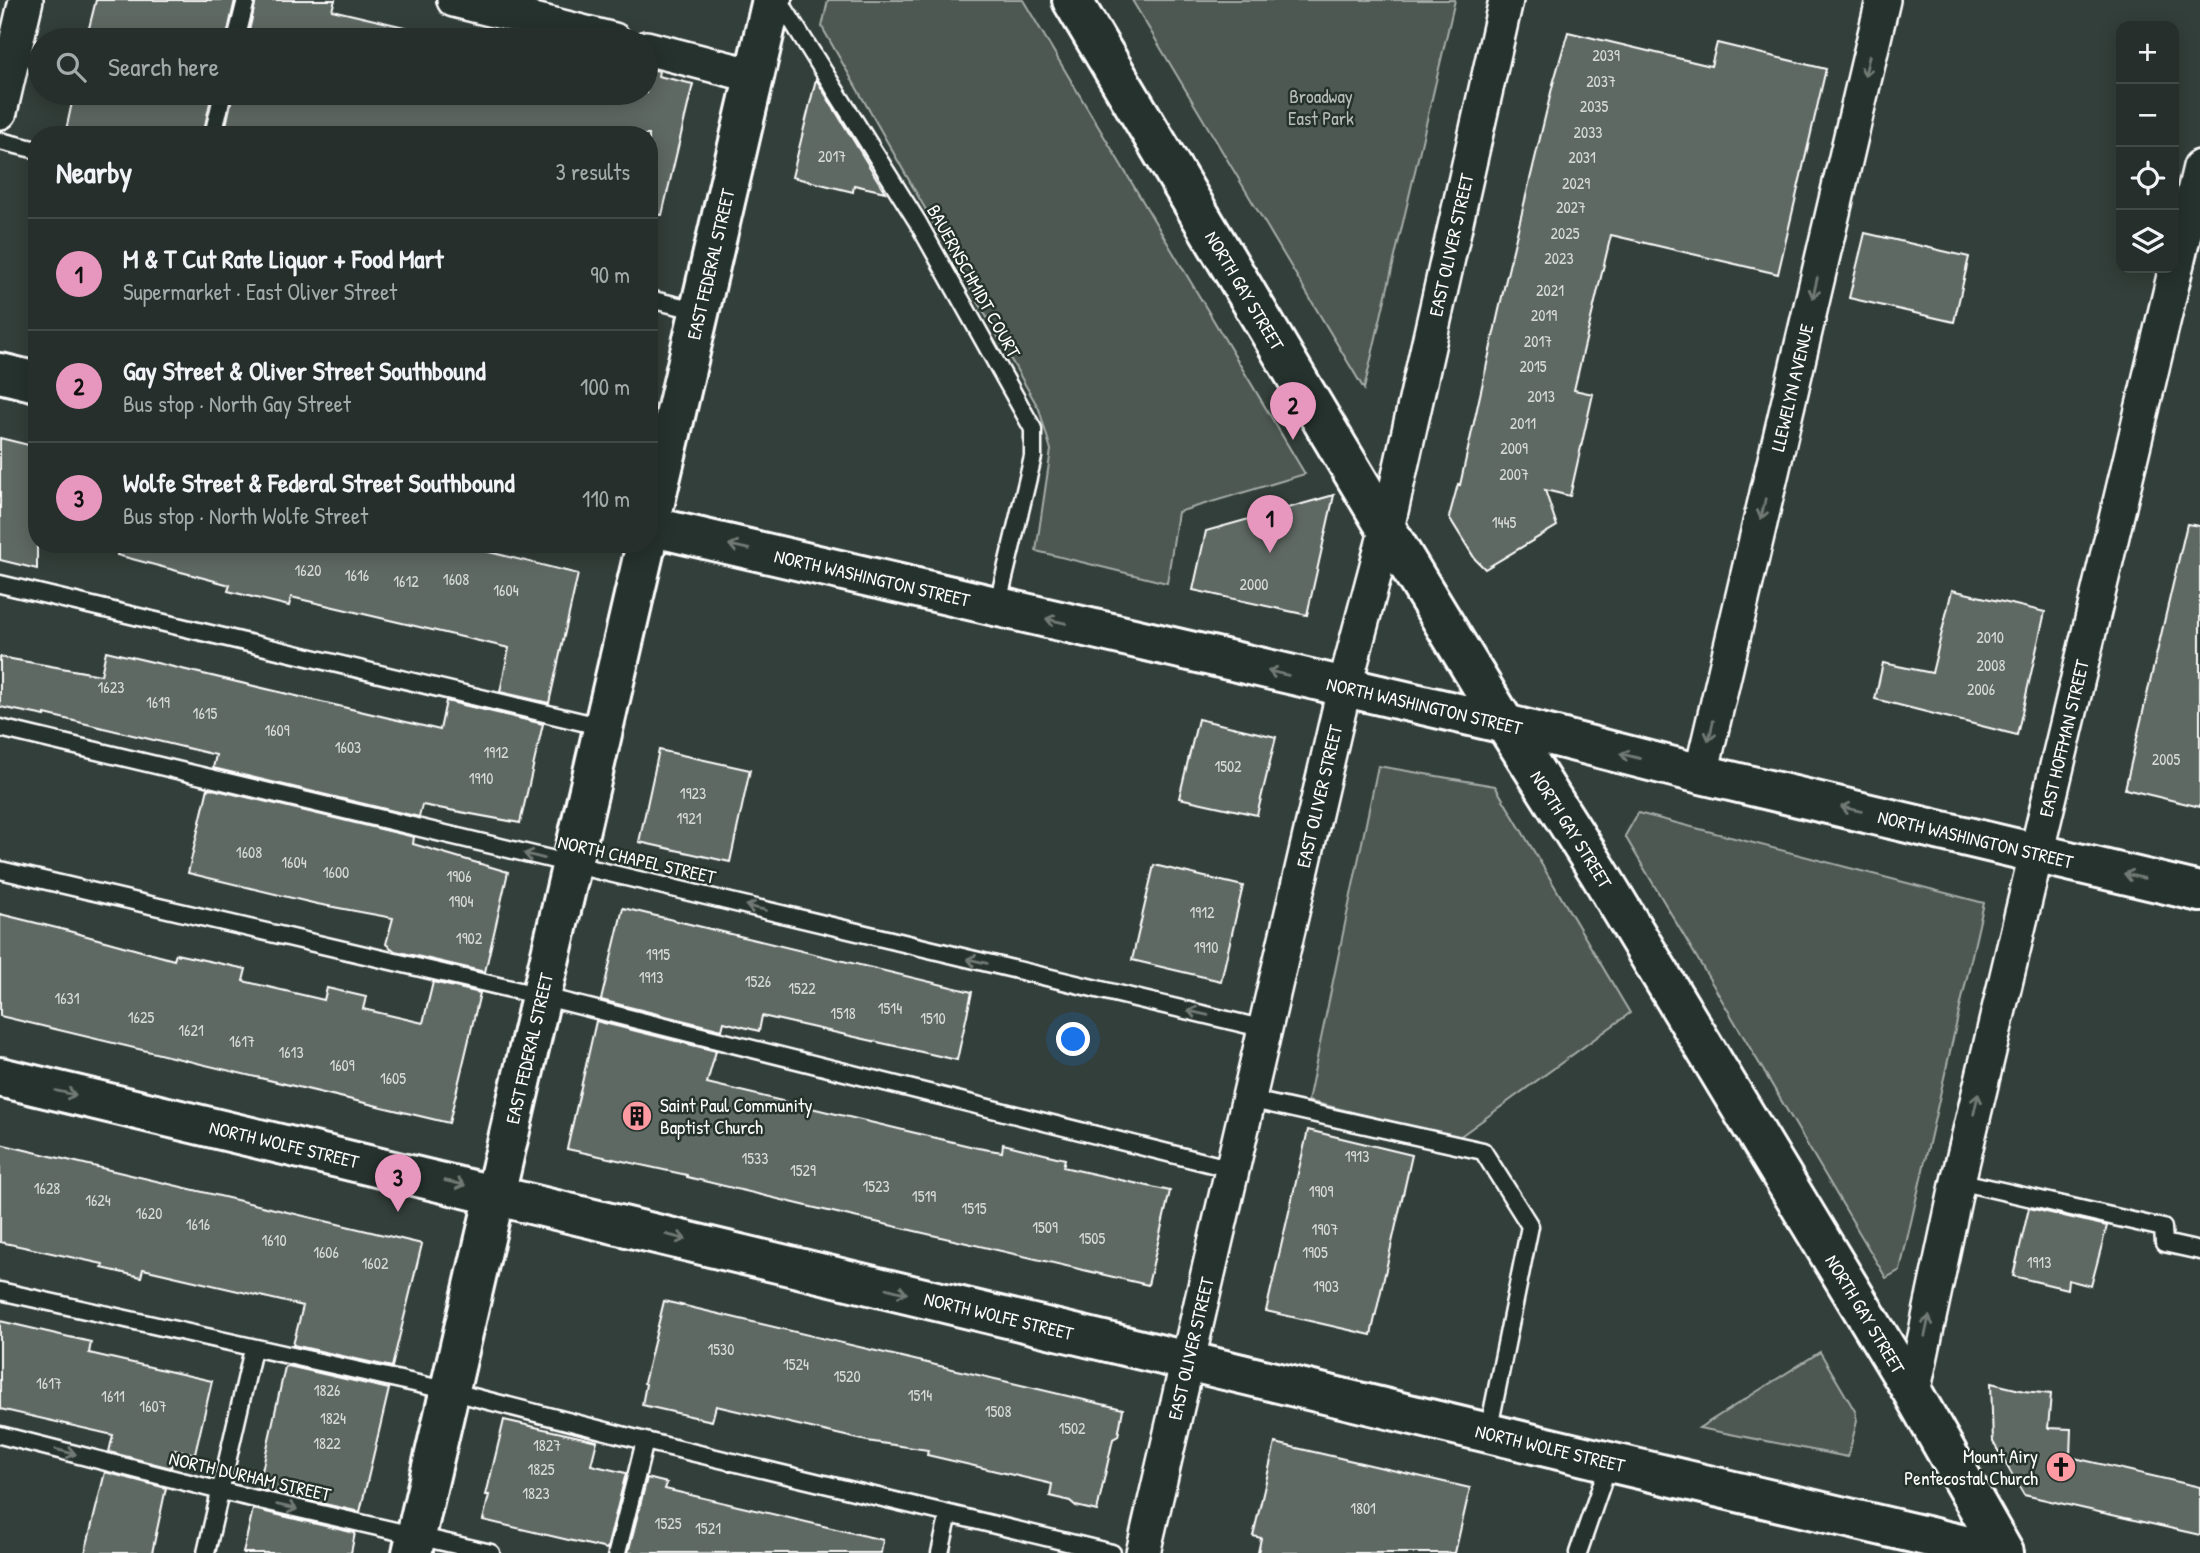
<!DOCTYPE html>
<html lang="en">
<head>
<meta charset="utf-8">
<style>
	body { margin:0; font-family:"Patrick Hand",sans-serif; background:#2e3734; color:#f1f3f6 }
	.controls { position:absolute; right:21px; top:21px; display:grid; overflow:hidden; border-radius:14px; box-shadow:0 4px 18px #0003 }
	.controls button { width:63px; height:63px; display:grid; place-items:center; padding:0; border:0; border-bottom:2px solid #424a48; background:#262f2c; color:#f1f3f6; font:35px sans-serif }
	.you { position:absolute; left:1074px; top:1040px; width:24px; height:24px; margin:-18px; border:5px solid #fff; border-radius:50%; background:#1a73e8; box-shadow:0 0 0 10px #1a73e833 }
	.badge { display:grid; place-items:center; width:46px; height:46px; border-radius:50%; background:#e797bd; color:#111; font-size:23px; font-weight:700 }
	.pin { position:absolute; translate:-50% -58px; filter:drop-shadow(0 2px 4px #0008) }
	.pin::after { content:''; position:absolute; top:37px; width:24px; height:21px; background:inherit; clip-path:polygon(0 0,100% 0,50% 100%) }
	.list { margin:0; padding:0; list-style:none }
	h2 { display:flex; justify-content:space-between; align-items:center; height:91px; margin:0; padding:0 28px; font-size:30px }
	h2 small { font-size:23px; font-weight:400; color:#a4a9a9 }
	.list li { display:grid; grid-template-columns:46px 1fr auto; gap:21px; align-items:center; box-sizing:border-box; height:112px; padding:0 28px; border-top:2px solid #424a48 }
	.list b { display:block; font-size:26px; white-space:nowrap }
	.list p { margin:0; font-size:23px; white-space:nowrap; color:#a4a9a9 }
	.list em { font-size:23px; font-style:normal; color:#a4a9a9 }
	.icon { flex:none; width:38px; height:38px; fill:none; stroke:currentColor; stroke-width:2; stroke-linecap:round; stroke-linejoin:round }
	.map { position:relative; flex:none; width:2200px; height:1553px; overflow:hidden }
	.search { position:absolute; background:#262f2c; box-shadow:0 4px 18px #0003; left:28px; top:28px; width:630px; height:77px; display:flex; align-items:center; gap:18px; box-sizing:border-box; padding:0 24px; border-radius:38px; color:#a4a9a9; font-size:26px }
	.panel { position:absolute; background:#262f2c; box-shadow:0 4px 18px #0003; left:28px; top:126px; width:630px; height:427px; border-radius:28px }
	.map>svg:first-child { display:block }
	.green { fill:#4d5853; stroke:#a6aca9; stroke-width:2 }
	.building { fill:#5f6964; stroke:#fff; stroke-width:2 }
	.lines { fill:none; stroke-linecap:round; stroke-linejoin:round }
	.lane-casing { stroke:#fff; stroke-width:21 }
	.street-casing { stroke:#fff; stroke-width:38 }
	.secondary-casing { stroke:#fff; stroke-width:44 }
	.primary-casing { stroke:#fff; stroke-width:44 }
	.lane { stroke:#26332d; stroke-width:16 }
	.street { stroke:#26332d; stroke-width:33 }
	.secondary { stroke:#26332d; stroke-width:38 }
	.primary { stroke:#26332d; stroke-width:38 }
	.oneway { stroke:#727a76 }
	.labels { text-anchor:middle; stroke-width:5; stroke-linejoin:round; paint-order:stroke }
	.number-label { font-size:16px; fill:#d7dad8 }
	.park-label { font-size:19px; fill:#b8bcba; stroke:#26332d }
	.street-label { font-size:19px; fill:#fff; stroke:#26332d }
	.poi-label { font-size:19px; fill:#fff; stroke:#26332d; text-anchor:start }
</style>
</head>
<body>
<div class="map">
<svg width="2200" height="1553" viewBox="0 0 2200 1553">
	<rect width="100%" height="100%" fill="#333f3a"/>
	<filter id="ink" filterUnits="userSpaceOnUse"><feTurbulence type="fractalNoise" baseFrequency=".0143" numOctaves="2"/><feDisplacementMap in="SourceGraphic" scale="14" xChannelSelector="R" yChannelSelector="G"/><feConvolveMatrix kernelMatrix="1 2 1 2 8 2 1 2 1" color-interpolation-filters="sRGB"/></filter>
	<g filter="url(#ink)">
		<path class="green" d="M 828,0 L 1023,0 L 1305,474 L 1178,512 L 1167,583 L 1036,551 L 1051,450 L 1039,409 L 822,27 Z
			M 1132,0 L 1455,0 L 1364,389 Z
			M 1378,766 L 1495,786 L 1630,1013 L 1458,1138 L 1308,1101 Z
			M 1638,813 L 1984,903 L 1900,1270 L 1886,1278 L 1625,836 Z
			M 1820,1352 L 1855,1411 L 1857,1421 L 1848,1457 L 1699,1428 Z"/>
		<path class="building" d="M 96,0 L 235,0 L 226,40 L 86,40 Z
			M 256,0 L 335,0 L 332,10 L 460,40 L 247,40 Z
			M 489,29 L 536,40 L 482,40 L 483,38 L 487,39 Z
			M 1568,32 L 1711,66 L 1717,43 L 1826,69 L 1778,274 L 1611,235 L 1574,390 L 1593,394 L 1570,496 L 1545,490 L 1557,526 L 1485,569 L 1475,559 L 1449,517 L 1458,484 L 1460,485 L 1505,283 L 1553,84 Z
			M 646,68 L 659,71 L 658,76 L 693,84 L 662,215 L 649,214 L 649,135 L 224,135 L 233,93 L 646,93 Z
			M 816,79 L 827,97 L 885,192 L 854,185 L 853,192 L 792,177 Z
			M 74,93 L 212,93 L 203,135 L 65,135 Z
			M 1865,233 L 1969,257 L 1954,322 L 1849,298 Z
			M 0,438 L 37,447 L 37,569 L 0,560 Z
			M 1334,495 L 1307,615 L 1193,590 L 1206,531 Z
			M 2187,524 L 2200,526 L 2200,807 L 2125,789 Z
			M 119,544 L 457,544 L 578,574 L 549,703 L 500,692 L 509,648 L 291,597 L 289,606 L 228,591 L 230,585 L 117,555 Z
			M 1952,590 L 2045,612 L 2017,735 L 1875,699 L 1883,663 L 1932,673 Z
			M 106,651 L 440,730 L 446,701 L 543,724 L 520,823 L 422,805 L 419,817 L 213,768 L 216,755 L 45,714 L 45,716 L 0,707 L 0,657 L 101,675 Z
			M 1198,719 L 1276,737 L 1257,815 L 1179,798 Z
			M 659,750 L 750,770 L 730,862 L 639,842 Z
			M 208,788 L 414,837 L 413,844 L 508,872 L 485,972 L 395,951 L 386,944 L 393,918 L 317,904 L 188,873 Z
			M 1154,865 L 1243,886 L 1221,981 L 1132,960 Z
			M 623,908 L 972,992 L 957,1060 L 762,1016 L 759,1031 L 724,1022 L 722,1030 L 601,1000 Z
			M 0,914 L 65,930 L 174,960 L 176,954 L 246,969 L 243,981 L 324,1000 L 327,988 L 366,997 L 363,1009 L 423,1023 L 433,982 L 480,993 L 449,1123 L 0,1016 Z
			M 596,1021 L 716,1051 L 707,1083 L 978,1148 L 1002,1152 L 1003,1144 L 1065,1159 L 1063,1167 L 1170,1191 L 1148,1285 L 811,1207 L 687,1177 L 687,1175 L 567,1149 Z
			M 1308,1130 L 1412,1155 L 1371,1335 L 1266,1311 Z
			M 0,1144 L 422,1244 L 392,1367 L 293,1345 L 303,1306 L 143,1269 L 141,1277 L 102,1268 L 103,1264 L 0,1242 Z
			M 2029,1208 L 2107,1226 L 2091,1286 L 2068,1280 L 2067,1289 L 2013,1276 Z
			M 664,1301 L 1123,1409 L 1118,1436 L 1113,1439 L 1097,1511 L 1076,1506 L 1070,1501 L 1050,1496 L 1052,1484 L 927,1455 L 928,1450 L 867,1441 L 716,1406 L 712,1421 L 642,1405 L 646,1384 L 644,1383 Z
			M 0,1321 L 91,1342 L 89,1353 L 212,1381 L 195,1454 L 175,1449 L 171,1468 L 109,1452 L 113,1435 L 0,1409 Z
			M 288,1366 L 389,1389 L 360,1512 L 258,1489 L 285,1367 Z
			M 1991,1383 L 2024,1391 L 2051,1394 L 2048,1428 L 2071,1429 L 2070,1457 L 2200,1487 L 2200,1535 L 2024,1495 L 1993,1442 Z
			M 504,1420 L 597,1441 L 591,1465 L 626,1473 L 607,1549 L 483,1520 L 489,1495 L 486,1495 Z
			M 1275,1443 L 1470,1488 L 1455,1553 L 1258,1553 L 1261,1538 L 1253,1536 Z
			M 105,1472 L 166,1488 L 152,1553 L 85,1553 Z
			M 647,1478 L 667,1483 L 665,1489 L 883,1540 L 881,1553 L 628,1553 Z
			M 253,1509 L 355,1533 L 351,1553 L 243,1553 Z"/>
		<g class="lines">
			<g class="lane-casing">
				<path id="lane" d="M 779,0 L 917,221 L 1033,429 L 1033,457 L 997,607
					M 236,40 L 246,0
					M 213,135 L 223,93
					M 0,141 L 37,150
					M 649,299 L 700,311
					M 0,584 L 603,727
					M 0,728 L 1265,1029
					M 0,870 L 541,996 L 1232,1169
					M 1248,1099 L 1483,1151 L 1530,1226 L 1488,1433
					M 1958,1181 L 2163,1228 L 2164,1243 L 2200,1251
					M 0,1291 L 450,1391 L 645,1441 L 1112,1553
					M 0,1435 L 221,1491 L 491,1553
					M 206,1553 L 253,1349
					M 617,1553 L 645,1441
					M 940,1553 L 949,1514
					M 1578,1553 L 1609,1463"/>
			</g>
			<g class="street-casing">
				<g id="street">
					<path d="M 454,0 L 614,40"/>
					<path d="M 646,48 L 755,76"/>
					<path d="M 0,112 L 26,0"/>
					<path id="s1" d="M 1701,774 L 1883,0"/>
					<path id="s2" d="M 1913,1393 L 1958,1181 L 2200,167"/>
					<path id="s3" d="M 1143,1553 L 1344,689 L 1389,520 L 1506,0"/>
				</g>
			</g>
			<g class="secondary-casing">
				<g id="secondary">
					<path id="s4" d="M 1072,0 L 1386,528 L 1505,724 L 1598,871 L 1913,1393 L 2004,1553"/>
					<path id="s5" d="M 649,528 L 772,0"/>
					<path id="s6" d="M 412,1553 L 646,544"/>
				</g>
			</g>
			<g class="primary-casing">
				<g id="primary">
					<path d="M 0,373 L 37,382"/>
					<path id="s7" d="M 649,526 L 1505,724 L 1701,774 L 2200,892"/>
					<path id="s8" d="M 0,1077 C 667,1233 1331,1399 1998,1553"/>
				</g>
			</g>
			<use href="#lane" class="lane"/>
			<use href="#street" class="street"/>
			<use href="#secondary" class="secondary"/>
			<use href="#primary" class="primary"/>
		</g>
		<defs><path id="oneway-shaft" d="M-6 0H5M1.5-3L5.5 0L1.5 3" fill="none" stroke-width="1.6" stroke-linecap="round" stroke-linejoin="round" transform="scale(1.75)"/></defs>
		<g class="oneway">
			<use href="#oneway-shaft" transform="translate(1867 66) rotate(103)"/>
			<use href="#oneway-shaft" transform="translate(1815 288) rotate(103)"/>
			<use href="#oneway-shaft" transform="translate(1763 509) rotate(103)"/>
			<use href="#oneway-shaft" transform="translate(739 547) rotate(-167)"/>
			<use href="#oneway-shaft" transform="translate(1056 621) rotate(-167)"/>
			<use href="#oneway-shaft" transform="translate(1278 673) rotate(-167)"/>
			<use href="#oneway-shaft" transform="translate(1711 731) rotate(103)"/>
			<use href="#oneway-shaft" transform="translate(1630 756) rotate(-166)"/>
			<use href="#oneway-shaft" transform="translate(1851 809) rotate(-167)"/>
			<use href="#oneway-shaft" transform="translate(534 856) rotate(-166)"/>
			<use href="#oneway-shaft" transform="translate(2134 876) rotate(-167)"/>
			<use href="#oneway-shaft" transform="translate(756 908) rotate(-167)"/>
			<use href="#oneway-shaft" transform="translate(977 961) rotate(-167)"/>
			<use href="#oneway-shaft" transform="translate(1198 1013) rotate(-167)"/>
			<use href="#oneway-shaft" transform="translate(66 1093) rotate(13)"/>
			<use href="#oneway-shaft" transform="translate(1976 1104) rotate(-77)"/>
			<use href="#oneway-shaft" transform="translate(455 1183) rotate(13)"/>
			<use href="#oneway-shaft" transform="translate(676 1237) rotate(14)"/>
			<use href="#oneway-shaft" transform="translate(897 1291) rotate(14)"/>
			<use href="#oneway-shaft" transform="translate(1927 1326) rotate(-78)"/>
			<use href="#oneway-shaft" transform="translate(66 1452) rotate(14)"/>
			<use href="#oneway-shaft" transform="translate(287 1507) rotate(13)"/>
		</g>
	</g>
	<defs>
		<g id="building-disc" transform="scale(1.575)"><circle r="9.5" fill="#ff9aa2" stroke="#26332d"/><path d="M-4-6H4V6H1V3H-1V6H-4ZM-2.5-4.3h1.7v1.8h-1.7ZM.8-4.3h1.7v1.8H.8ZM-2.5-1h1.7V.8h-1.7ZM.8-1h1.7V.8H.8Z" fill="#111"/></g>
		<g id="church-disc" transform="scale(1.575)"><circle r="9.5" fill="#ff9aa2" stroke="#26332d"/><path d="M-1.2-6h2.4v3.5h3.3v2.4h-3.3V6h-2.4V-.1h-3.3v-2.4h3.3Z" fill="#111"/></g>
	</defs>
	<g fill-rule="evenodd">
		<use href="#building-disc" x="637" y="1116"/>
		<use href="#church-disc" x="2061" y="1467"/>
	</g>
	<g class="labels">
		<g class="number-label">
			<text x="1606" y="61">2039</text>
			<text x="1601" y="87">2037</text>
			<text x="1594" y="112">2035</text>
			<text x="1588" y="138">2033</text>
			<text x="832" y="162">2017</text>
			<text x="1582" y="163">2031</text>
			<text x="1576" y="189">2029</text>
			<text x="1571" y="213">2027</text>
			<text x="1565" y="239">2025</text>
			<text x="1559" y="264">2023</text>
			<text x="1550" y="296">2021</text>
			<text x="1544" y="321">2019</text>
			<text x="1538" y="347">2017</text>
			<text x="1533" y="372">2015</text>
			<text x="1541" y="402">2013</text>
			<text x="1523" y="429">2011</text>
			<text x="1514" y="454">2009</text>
			<text x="1514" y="480">2007</text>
			<text x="1504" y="528">1445</text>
			<text x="308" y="576">1620</text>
			<text x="357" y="581">1616</text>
			<text x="456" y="585">1608</text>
			<text x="406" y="587">1612</text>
			<text x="1254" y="590">2000</text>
			<text x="506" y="596">1604</text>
			<text x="1990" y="643">2010</text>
			<text x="1991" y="671">2008</text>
			<text x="111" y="693">1623</text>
			<text x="1981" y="695">2006</text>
			<text x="158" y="708">1619</text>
			<text x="205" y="719">1615</text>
			<text x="277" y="736">1609</text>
			<text x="348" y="753">1603</text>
			<text x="496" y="758">1912</text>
			<text x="2166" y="765">2005</text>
			<text x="1228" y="772">1502</text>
			<text x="481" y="784">1910</text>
			<text x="693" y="799">1923</text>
			<text x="689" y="824">1921</text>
			<text x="249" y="858">1608</text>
			<text x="294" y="868">1604</text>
			<text x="336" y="878">1600</text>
			<text x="459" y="882">1906</text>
			<text x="461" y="907">1904</text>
			<text x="1202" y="918">1912</text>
			<text x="469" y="944">1902</text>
			<text x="1206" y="953">1910</text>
			<text x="658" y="960">1915</text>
			<text x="651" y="983">1913</text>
			<text x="758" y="987">1526</text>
			<text x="802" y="994">1522</text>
			<text x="67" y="1004">1631</text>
			<text x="890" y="1014">1514</text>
			<text x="843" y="1019">1518</text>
			<text x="141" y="1023">1625</text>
			<text x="933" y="1024">1510</text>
			<text x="191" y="1036">1621</text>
			<text x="242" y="1047">1617</text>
			<text x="291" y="1058">1613</text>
			<text x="342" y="1071">1609</text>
			<text x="393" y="1084">1605</text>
			<text x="1357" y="1162">1913</text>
			<text x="755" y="1164">1533</text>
			<text x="803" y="1176">1529</text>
			<text x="876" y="1192">1523</text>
			<text x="47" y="1194">1628</text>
			<text x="1321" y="1197">1909</text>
			<text x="924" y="1202">1519</text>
			<text x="98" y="1206">1624</text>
			<text x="974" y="1214">1515</text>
			<text x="149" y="1219">1620</text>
			<text x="198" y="1230">1616</text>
			<text x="1045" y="1233">1509</text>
			<text x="1325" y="1235">1907</text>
			<text x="1092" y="1244">1505</text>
			<text x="274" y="1246">1610</text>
			<text x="326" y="1258">1606</text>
			<text x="1315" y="1258">1905</text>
			<text x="2039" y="1268">1913</text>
			<text x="375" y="1269">1602</text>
			<text x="1326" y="1292">1903</text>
			<text x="721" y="1355">1530</text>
			<text x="796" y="1370">1524</text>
			<text x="847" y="1382">1520</text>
			<text x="49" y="1389">1617</text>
			<text x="327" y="1396">1826</text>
			<text x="920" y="1401">1514</text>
			<text x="113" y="1402">1611</text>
			<text x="153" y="1412">1607</text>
			<text x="998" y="1417">1508</text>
			<text x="333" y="1424">1824</text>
			<text x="1072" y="1434">1502</text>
			<text x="327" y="1449">1822</text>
			<text x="547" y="1451">1827</text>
			<text x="541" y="1475">1825</text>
			<text x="536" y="1499">1823</text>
			<text x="1363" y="1514">1801</text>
			<text x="668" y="1529">1525</text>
			<text x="708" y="1534">1521</text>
		</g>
		<g class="park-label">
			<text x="1321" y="103">Broadway<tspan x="1321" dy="22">East Park</tspan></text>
		</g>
		<g class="street-label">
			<text dy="7" stroke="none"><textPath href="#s3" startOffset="1344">EAST OLIVER STREET</textPath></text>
			<text dy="7" stroke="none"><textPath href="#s5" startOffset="271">EAST FEDERAL STREET</textPath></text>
			<text transform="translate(974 281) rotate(61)" y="7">BAUERNSCHMIDT COURT</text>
			<text dy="7" stroke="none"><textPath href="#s4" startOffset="338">NORTH GAY STREET</textPath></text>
			<text dy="7" stroke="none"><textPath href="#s1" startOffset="397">LLEWELYN AVENUE</textPath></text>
			<text dy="7" stroke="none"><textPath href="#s7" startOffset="229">NORTH WASHINGTON STREET</textPath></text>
			<text dy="7" stroke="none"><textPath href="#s7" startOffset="796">NORTH WASHINGTON STREET</textPath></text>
			<text dy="7" stroke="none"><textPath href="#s2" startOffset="672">EAST HOFFMAN STREET</textPath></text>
			<text dy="7" stroke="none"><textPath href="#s3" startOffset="777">EAST OLIVER STREET</textPath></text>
			<text dy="7" stroke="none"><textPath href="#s4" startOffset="968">NORTH GAY STREET</textPath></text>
			<text dy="7" stroke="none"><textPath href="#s7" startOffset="1363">NORTH WASHINGTON STREET</textPath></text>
			<text transform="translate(637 859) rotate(13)" y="7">NORTH CHAPEL STREET</text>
			<text dy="7" stroke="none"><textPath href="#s6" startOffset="518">EAST FEDERAL STREET</textPath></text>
			<text dy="7" stroke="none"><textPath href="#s8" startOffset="292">NORTH WOLFE STREET</textPath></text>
			<text dy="7" stroke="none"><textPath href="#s4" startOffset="1535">NORTH GAY STREET</textPath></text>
			<text dy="7" stroke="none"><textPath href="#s8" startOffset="1027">NORTH WOLFE STREET</textPath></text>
			<text dy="7" stroke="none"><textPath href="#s3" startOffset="210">EAST OLIVER STREET</textPath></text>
			<text dy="7" stroke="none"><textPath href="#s8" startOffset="1594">NORTH WOLFE STREET</textPath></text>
			<text transform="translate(250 1476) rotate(13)" y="7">NORTH DURHAM STREET</text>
		</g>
		<g class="poi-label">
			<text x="660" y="1112">Saint Paul Community<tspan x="660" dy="22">Baptist Church</tspan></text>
			<text x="2038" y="1463" text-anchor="end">Mount Airy<tspan x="2038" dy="22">Pentecostal Church</tspan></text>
		</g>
	</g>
</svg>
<div class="controls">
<button>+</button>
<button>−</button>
<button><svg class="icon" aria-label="locate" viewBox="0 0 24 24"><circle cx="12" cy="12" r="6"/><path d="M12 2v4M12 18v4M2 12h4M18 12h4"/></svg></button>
<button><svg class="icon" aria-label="layers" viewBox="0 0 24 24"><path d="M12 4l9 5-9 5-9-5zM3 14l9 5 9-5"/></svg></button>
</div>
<div class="you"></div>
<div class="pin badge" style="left:1270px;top:553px">1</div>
<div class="pin badge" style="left:1293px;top:440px">2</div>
<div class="pin badge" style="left:398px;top:1212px">3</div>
<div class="search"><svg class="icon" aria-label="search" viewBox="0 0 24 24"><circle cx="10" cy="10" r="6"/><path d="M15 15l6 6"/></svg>Search here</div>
<section class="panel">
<h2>Nearby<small>3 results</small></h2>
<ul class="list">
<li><span class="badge">1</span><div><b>M &amp; T Cut Rate Liquor + Food Mart</b><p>Supermarket · East Oliver Street</p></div><em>90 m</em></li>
<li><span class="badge">2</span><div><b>Gay Street &amp; Oliver Street Southbound</b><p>Bus stop · North Gay Street</p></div><em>100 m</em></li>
<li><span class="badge">3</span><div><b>Wolfe Street &amp; Federal Street Southbound</b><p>Bus stop · North Wolfe Street</p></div><em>110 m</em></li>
</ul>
</section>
</div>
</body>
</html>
